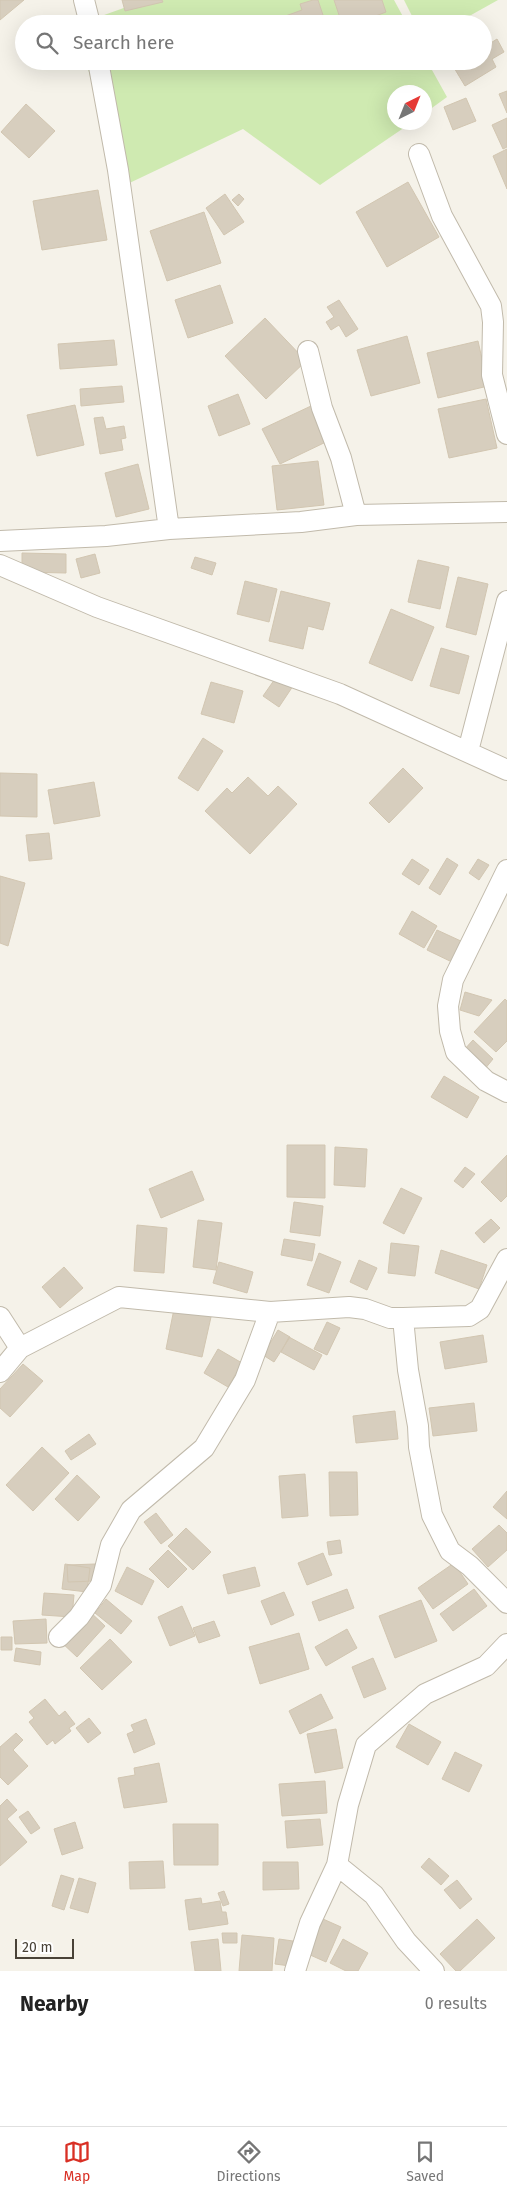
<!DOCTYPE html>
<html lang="en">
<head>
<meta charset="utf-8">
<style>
	body { margin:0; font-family:"Fira Sans",sans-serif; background:#f6f6f6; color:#222 }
	.compass { position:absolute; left:387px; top:85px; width:45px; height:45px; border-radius:50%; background:#fff; box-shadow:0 5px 20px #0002; rotate:43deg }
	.scale { position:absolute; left:15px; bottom:12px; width:59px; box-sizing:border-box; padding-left:5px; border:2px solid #494237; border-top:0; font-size:14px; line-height:18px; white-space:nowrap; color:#494237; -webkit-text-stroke:4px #fff; paint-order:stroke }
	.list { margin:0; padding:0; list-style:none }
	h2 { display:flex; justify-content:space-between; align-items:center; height:65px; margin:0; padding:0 20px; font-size:21px }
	h2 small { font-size:16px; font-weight:400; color:#767676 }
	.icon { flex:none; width:28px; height:28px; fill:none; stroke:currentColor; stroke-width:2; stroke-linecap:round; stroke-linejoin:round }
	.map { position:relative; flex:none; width:507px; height:1971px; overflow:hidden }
	.search { position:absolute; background:#fff; box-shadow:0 5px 20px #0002; left:15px; right:15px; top:15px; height:55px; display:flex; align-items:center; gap:12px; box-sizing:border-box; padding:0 18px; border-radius:28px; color:#767676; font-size:19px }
	.sheet { height:155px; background:#fff }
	nav { display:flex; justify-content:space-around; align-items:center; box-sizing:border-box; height:70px; border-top:1px solid #e0e0e0; background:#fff; font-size:14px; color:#767676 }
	nav a { display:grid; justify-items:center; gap:2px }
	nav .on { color:#d93025 }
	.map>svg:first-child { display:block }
	.green { fill:#cfeab1 }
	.building { fill:#d7cebe; stroke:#d2c6b1 }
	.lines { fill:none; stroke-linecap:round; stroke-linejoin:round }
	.street-casing { stroke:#c1baab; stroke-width:22 }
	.street { stroke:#fff; stroke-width:20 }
</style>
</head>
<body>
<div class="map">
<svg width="507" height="1971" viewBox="0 0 507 1971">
	<rect width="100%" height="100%" fill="#f5f2e9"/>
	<path class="green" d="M 146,0 L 394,0 L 407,24 L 79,24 Z
		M 404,0 L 498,0 L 455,24 L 416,24 Z
		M 86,61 L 427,61 L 447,97 L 425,113 L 424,92 L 394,92 L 394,122 L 411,123 L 320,185 L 243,129 L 119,188 Z"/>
	<path class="building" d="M 0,0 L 24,0 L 0,20 Z
		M 122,0 L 162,0 L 163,2 L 125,11 Z
		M 313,0 L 318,0 L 326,24 L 282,24 L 280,18 L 302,10 L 300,4 Z
		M 334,0 L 382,0 L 386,12 L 355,24 L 342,24 Z
		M 497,39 L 504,52 L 492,59 L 496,67 L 465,86 L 450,61 L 483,61 L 483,42 L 486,46 Z
		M 507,91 L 507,113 L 499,94 Z
		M 466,98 L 476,121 L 453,130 L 444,107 Z
		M 26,104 L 55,131 L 29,158 L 1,132 Z
		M 507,118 L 507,147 L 503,149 L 492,125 Z
		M 507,149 L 507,189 L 493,156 Z
		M 408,182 L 439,237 L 387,267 L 356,212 Z
		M 98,190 L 107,240 L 42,250 L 33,201 Z
		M 225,194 L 244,222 L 224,235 L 206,208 Z
		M 239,194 L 244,199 L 238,206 L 232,200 Z
		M 204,212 L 221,263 L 167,281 L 150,231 Z
		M 220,285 L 233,323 L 188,338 L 175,300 Z
		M 339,300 L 358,329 L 346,337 L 339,325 L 331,330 L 326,322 L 334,317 L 327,307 Z
		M 265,318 L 306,361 L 266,399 L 225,356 Z
		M 407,336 L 420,383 L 371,396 L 357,350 Z
		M 114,340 L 117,365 L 60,369 L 58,344 Z
		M 478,341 L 488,386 L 438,398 L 427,353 Z
		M 122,386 L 124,402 L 81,406 L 80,389 Z
		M 238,394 L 250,424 L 219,436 L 208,406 Z
		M 486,399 L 497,448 L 449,458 L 438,409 Z
		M 75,405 L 84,445 L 37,456 L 27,415 Z
		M 311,406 L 328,441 L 280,464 L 262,429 Z
		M 103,417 L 106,429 L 124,426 L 126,438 L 121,439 L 123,450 L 100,454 L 94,418 Z
		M 318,461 L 324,505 L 277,510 L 272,466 Z
		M 138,464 L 149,509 L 116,517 L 105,473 Z
		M 22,553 L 66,554 L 66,573 L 22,572 Z
		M 95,554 L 100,573 L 81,578 L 76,559 Z
		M 195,557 L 216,563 L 212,575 L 191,568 Z
		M 418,560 L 449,567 L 440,609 L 408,602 Z
		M 458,577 L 488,584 L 476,635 L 446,627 Z
		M 245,581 L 277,589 L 269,622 L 237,614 Z
		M 281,591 L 330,603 L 323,630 L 308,626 L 303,649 L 269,641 Z
		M 391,609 L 434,627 L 412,681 L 369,663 Z
		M 441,648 L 469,656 L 459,694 L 430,686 Z
		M 277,676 L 293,686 L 279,707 L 263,696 Z
		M 211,682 L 243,691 L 234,723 L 201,714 Z
		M 203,738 L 223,751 L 198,791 L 178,778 Z
		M 403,768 L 423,788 L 389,823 L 369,803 Z
		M 0,773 L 37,774 L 37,817 L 0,816 Z
		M 248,777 L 268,796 L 278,786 L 297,804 L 250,854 L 205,811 L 227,788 L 232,793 Z
		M 94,782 L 100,816 L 54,824 L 48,790 Z
		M 49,833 L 52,859 L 29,861 L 26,835 Z
		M 447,858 L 458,865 L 440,895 L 429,888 Z
		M 412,859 L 429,870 L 419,885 L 402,874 Z
		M 478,859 L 489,865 L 479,880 L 469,873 Z
		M 0,876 L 25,883 L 8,946 L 0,943 Z
		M 412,911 L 437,926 L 424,948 L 399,934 Z
		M 437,930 L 463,942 L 454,963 L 427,950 Z
		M 465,992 L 492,1000 L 479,1016 L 460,1010 Z
		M 505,999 L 507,1001 L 507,1041 L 496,1052 L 474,1032 Z
		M 473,1040 L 493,1059 L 484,1070 L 463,1051 Z
		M 444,1076 L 479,1097 L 467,1118 L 431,1097 Z
		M 287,1145 L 325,1145 L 325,1198 L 287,1197 Z
		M 335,1147 L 367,1149 L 365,1187 L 334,1185 Z
		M 507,1155 L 507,1196 L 501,1202 L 481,1182 Z
		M 465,1167 L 475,1174 L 463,1188 L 454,1181 Z
		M 192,1171 L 204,1200 L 161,1218 L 149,1189 Z
		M 401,1188 L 422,1198 L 404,1234 L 383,1223 Z
		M 294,1202 L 323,1206 L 320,1236 L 290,1232 Z
		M 491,1219 L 500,1228 L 484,1243 L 475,1233 Z
		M 198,1220 L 222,1223 L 216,1270 L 193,1267 Z
		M 137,1225 L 167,1228 L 164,1273 L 134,1271 Z
		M 284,1239 L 315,1244 L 312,1261 L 281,1255 Z
		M 391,1243 L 419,1246 L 415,1276 L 388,1273 Z
		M 441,1250 L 487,1265 L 479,1289 L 435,1273 Z
		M 319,1253 L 341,1262 L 329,1293 L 307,1285 Z
		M 359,1260 L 377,1268 L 367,1290 L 350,1282 Z
		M 219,1262 L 253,1272 L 247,1293 L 213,1283 Z
		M 64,1267 L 83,1288 L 60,1308 L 42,1287 Z
		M 174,1309 L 211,1317 L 202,1357 L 166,1349 Z
		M 327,1322 L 340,1328 L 327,1355 L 314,1349 Z
		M 278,1330 L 290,1337 L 274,1362 L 263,1355 Z
		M 483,1335 L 487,1362 L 445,1369 L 440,1342 Z
		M 289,1337 L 322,1355 L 314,1370 L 281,1352 Z
		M 218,1349 L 242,1363 L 228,1387 L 204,1373 Z
		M 23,1364 L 43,1381 L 10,1417 L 0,1408 L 0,1389 Z
		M 474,1403 L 477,1431 L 433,1436 L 429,1408 Z
		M 395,1411 L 398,1439 L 356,1443 L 353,1416 Z
		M 89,1434 L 96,1444 L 71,1460 L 65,1451 Z
		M 42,1447 L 69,1473 L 33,1511 L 6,1485 Z
		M 329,1472 L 357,1472 L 358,1515 L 330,1516 Z
		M 305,1474 L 308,1516 L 282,1518 L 279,1476 Z
		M 77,1475 L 100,1497 L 78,1521 L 55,1499 Z
		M 507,1491 L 507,1519 L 493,1507 Z
		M 156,1513 L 173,1535 L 161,1544 L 144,1522 Z
		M 499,1525 L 507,1533 L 507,1550 L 488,1567 L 472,1549 Z
		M 186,1528 L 211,1552 L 193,1570 L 168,1546 Z
		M 340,1540 L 342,1553 L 329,1555 L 327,1542 Z
		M 168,1550 L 187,1569 L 168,1588 L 149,1569 Z
		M 323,1553 L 332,1575 L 307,1585 L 298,1563 Z
		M 454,1563 L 468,1584 L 433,1609 L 418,1588 Z
		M 65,1564 L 90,1568 L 87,1592 L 62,1589 Z
		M 95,1564 L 96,1581 L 68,1582 L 67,1565 Z
		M 127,1567 L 154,1581 L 142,1605 L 115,1591 Z
		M 255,1567 L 260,1586 L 228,1594 L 223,1575 Z
		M 347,1589 L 354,1608 L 319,1621 L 312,1602 Z
		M 474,1589 L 487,1606 L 453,1631 L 440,1614 Z
		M 284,1592 L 294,1615 L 271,1625 L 261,1601 Z
		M 44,1593 L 74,1595 L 72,1617 L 42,1615 Z
		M 106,1599 L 132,1621 L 121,1634 L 95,1613 Z
		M 421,1600 L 437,1641 L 395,1658 L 379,1616 Z
		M 182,1606 L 195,1636 L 170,1646 L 158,1617 Z
		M 87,1609 L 105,1626 L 77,1657 L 59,1640 Z
		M 46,1619 L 47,1643 L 15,1644 L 13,1621 Z
		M 214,1621 L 220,1636 L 199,1643 L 193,1628 Z
		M 347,1629 L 357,1648 L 326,1666 L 315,1647 Z
		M 299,1633 L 309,1669 L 260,1684 L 249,1647 Z
		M 1,1637 L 12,1637 L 12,1650 L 1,1650 Z
		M 110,1639 L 132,1662 L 102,1690 L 80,1668 Z
		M 16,1648 L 41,1652 L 40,1665 L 14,1661 Z
		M 373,1658 L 386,1689 L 364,1698 L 352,1667 Z
		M 321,1694 L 333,1718 L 300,1734 L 289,1711 Z
		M 45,1699 L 59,1716 L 65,1711 L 75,1724 L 69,1728 L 71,1731 L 55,1744 L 53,1740 L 47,1745 L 29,1722 L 34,1718 L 29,1712 Z
		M 89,1718 L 101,1733 L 88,1743 L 76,1728 Z
		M 146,1719 L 155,1744 L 134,1753 L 127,1734 L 134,1731 L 131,1725 Z
		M 409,1724 L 441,1742 L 428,1765 L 396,1747 Z
		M 336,1729 L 343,1768 L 315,1773 L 307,1734 Z
		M 16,1733 L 23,1740 L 13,1750 L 28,1766 L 8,1785 L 0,1777 L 0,1747 Z
		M 455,1752 L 482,1765 L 469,1792 L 442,1779 Z
		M 159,1763 L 167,1802 L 124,1808 L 118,1778 L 135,1775 L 134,1768 Z
		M 325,1781 L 327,1813 L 282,1816 L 279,1784 Z
		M 7,1799 L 17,1810 L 7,1819 L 27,1842 L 0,1866 L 0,1806 Z
		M 28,1811 L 40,1828 L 31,1834 L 19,1817 Z
		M 320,1819 L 323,1845 L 287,1848 L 285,1821 Z
		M 75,1822 L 83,1848 L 62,1855 L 54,1829 Z
		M 173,1824 L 218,1824 L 218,1865 L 174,1865 Z
		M 429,1858 L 449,1876 L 441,1885 L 421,1867 Z
		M 163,1861 L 165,1888 L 130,1889 L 129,1862 Z
		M 263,1862 L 298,1862 L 299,1889 L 263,1890 Z
		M 61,1875 L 74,1879 L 64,1910 L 52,1906 Z
		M 79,1878 L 96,1883 L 88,1913 L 70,1908 Z
		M 457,1880 L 472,1899 L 460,1909 L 444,1890 Z
		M 224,1891 L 229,1904 L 223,1906 L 218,1893 Z
		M 201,1898 L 202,1904 L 220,1901 L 222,1912 L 226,1912 L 228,1924 L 189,1930 L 185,1900 Z
		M 323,1919 L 341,1927 L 326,1962 L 308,1954 Z
		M 477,1919 L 495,1938 L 460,1971 L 456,1971 L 440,1954 Z
		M 222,1933 L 237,1933 L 237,1943 L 223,1943 Z
		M 242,1935 L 274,1938 L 272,1971 L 239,1971 Z
		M 218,1939 L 221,1971 L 195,1971 L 191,1942 Z
		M 279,1939 L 293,1941 L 290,1966 L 275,1964 Z
		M 343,1939 L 368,1953 L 358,1971 L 346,1971 L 330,1963 Z"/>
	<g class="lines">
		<g class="street-casing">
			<path id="street" d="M 84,0 L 90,24
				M 98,61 L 118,170 L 169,529
				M 419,154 L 442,216 L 491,306 L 493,322 L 492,375 L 507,434
				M 308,351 L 322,408 L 341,458 L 356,515
				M 0,541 L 106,536 L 169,529 L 301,522 L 356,515 L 507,512
				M 0,565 L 97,607 L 340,694 L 507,770
				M 468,751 L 507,601
				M 507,870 L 453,980 L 448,1006 L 450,1031 L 456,1052 L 486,1081 L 507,1092
				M 507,1259 L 480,1309 L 469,1316 L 403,1318 L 408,1370 L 418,1426 L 419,1447 L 432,1515 L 450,1551 L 470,1566 L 507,1603
				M 0,1317 L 20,1348
				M 0,1372 L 20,1348 L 119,1297 L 270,1312
				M 59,1637 L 79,1617 L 101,1585 L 111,1545 L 131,1510 L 204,1448 L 245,1380 L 270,1312 L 349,1307 L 365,1309 L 390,1318 L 403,1318
				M 337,1865 L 374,1895 L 406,1941 L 434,1971
				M 295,1971 L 310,1923 L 337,1865 L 348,1805 L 366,1745 L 425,1694 L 486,1666 L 507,1644"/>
		</g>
		<use href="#street" class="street"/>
	</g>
</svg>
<svg class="compass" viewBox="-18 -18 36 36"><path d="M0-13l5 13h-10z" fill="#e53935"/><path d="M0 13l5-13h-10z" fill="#767676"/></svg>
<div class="scale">20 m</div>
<div class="search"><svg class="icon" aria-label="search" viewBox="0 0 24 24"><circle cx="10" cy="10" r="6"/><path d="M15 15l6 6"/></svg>Search here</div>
</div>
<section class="sheet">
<h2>Nearby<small>0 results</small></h2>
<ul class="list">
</ul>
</section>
<nav>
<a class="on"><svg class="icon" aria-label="map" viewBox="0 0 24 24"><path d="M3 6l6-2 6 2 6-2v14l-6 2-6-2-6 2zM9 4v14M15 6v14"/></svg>Map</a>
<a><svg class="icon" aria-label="directions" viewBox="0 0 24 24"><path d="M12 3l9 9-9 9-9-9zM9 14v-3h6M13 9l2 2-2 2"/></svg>Directions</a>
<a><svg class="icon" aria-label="saved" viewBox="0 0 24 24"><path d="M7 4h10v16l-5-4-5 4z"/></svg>Saved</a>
</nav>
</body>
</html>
